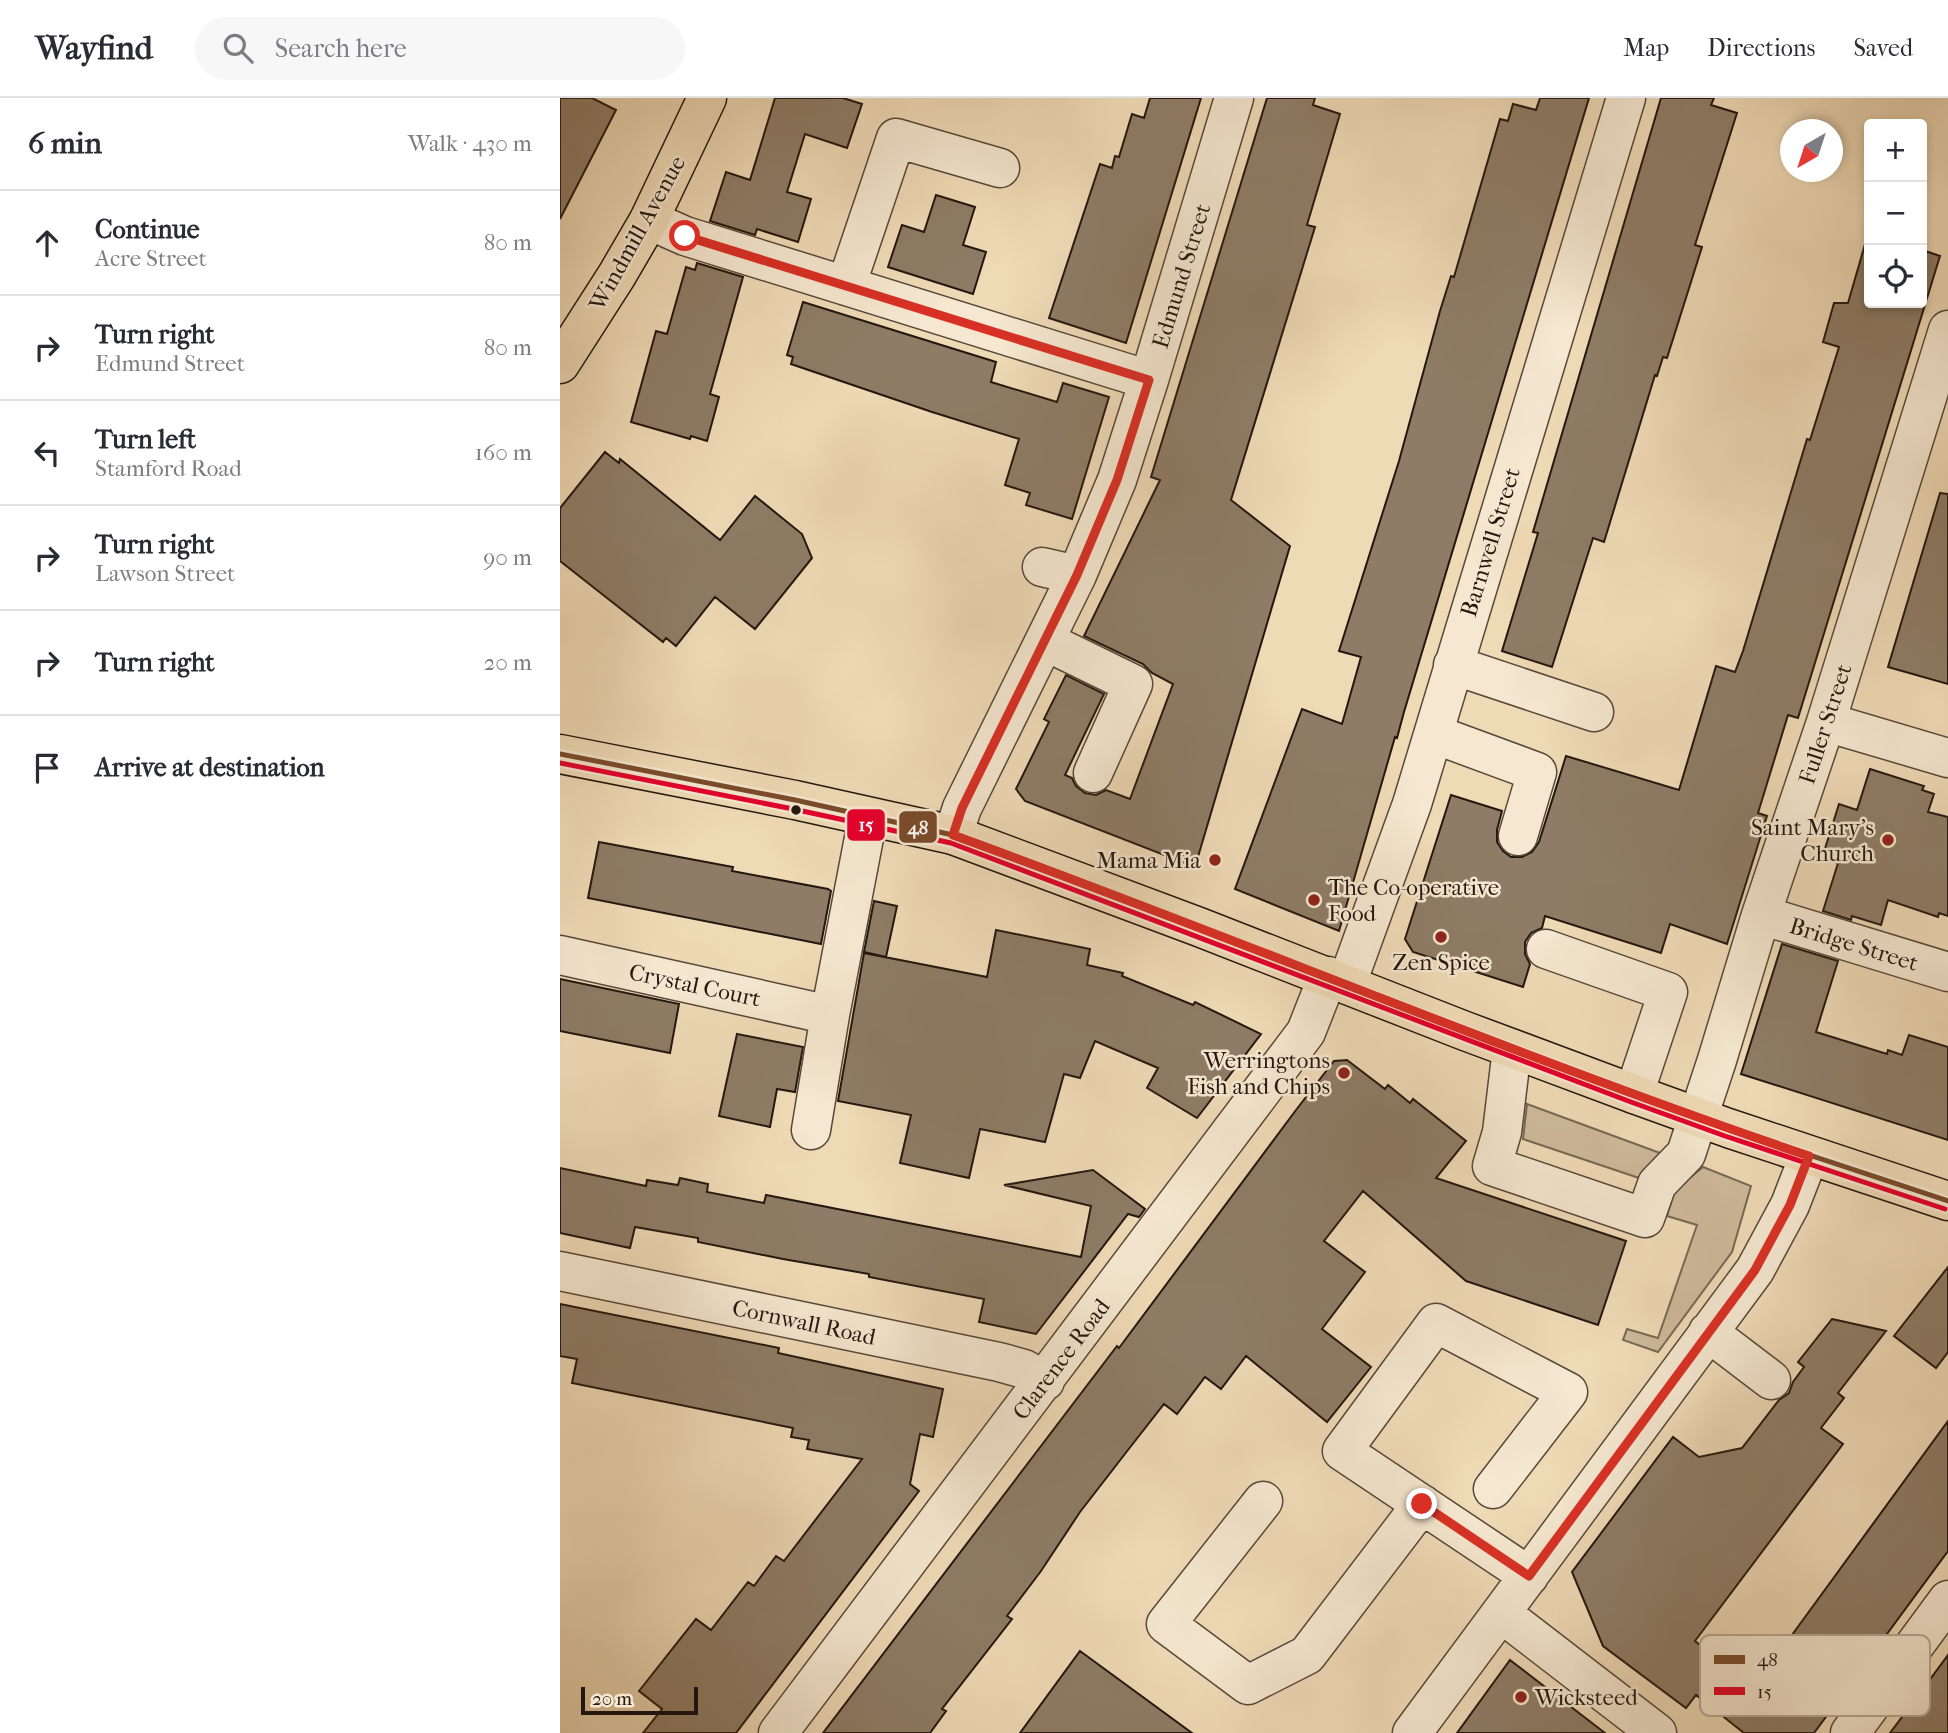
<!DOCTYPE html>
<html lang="en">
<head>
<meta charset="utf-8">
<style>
	body { margin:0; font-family:"IM FELL French Canon",serif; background:#f7f7f7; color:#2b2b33 }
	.controls { position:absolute; right:21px; top:21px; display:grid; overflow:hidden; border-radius:7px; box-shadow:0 4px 10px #0003 }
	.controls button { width:63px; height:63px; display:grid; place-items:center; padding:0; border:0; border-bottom:2px solid #e1e1e2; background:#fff; color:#2b2b33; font:35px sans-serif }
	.compass { position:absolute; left:1220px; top:21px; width:63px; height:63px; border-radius:50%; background:#fff; box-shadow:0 4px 10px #0003; rotate:219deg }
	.scale { position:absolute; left:21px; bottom:18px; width:117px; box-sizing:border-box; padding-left:7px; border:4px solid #251710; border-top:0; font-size:19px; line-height:24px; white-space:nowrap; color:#251710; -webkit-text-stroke:5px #f5e7d0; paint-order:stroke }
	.stop { position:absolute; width:21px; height:21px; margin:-16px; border:5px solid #d93025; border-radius:50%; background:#fff }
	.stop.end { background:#d93025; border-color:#fff; box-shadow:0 2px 7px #0008 }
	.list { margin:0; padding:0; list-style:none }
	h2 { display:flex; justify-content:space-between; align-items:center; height:91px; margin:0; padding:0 28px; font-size:30px }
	h2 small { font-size:23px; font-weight:400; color:#7c7c81 }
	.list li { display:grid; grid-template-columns:46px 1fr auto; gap:21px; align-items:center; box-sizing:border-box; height:105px; padding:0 28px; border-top:2px solid #e1e1e2 }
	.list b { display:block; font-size:26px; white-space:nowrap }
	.list p { margin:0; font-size:23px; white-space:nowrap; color:#7c7c81 }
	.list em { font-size:23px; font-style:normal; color:#7c7c81 }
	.icon { flex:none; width:38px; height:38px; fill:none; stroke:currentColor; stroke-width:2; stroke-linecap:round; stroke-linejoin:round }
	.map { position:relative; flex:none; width:1388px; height:1635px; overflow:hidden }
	header { display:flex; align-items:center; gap:42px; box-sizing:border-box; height:98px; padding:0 35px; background:#fff; border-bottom:2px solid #e1e1e2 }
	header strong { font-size:33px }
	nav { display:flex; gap:38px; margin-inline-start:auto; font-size:24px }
	.search { width:490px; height:63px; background:#f7f7f7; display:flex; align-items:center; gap:18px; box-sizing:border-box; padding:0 24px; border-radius:38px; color:#7c7c81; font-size:26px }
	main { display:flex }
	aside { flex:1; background:#fff }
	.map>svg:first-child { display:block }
	.green { fill:#cdb99a; stroke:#796855; stroke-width:2 }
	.building { fill:#8e7c66; stroke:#251710; stroke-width:2 }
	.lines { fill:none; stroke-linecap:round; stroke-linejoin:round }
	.minor-casing { stroke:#58483a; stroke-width:41 }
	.major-casing { stroke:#251710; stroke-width:41 }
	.minor { stroke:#f5e7d0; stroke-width:38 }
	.major { stroke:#efdab6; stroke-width:38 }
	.bus-1-casing { stroke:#f5e7d0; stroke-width:10 }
	.bus-2-casing { stroke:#f5e7d0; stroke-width:10 }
	.bus-1 { stroke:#7a4b2a; stroke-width:5 }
	.bus-2 { stroke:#e4002b; stroke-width:5 }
	.route { stroke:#d93025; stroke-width:9 }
	.bus-dot { fill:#251710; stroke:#f5e7d0; stroke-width:2.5 }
	.poi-dot { fill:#8f2418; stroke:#f5e7d0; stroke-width:2.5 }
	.labels { text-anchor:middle; stroke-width:5; stroke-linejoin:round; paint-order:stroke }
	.street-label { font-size:23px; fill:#251710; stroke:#f5e7d0 }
	.poi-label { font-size:23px; fill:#251710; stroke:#f5e7d0; text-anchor:end }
	.key { fill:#f5e7d0; stroke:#b7a996; stroke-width:2 }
	.key-label { font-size:19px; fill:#251710 }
	.line-badge { stroke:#f5e7d0; stroke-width:2.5 }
	.badge-label { font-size:19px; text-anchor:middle; font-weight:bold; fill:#fff }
</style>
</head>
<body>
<header>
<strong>Wayfind</strong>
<div class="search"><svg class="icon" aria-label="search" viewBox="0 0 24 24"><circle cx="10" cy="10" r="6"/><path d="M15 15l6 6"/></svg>Search here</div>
<nav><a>Map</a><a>Directions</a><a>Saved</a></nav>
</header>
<main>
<aside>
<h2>6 min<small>Walk · 430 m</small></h2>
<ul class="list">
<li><svg class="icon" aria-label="ahead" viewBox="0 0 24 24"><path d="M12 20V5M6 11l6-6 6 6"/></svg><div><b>Continue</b><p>Acre Street</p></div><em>80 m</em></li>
<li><svg class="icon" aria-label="right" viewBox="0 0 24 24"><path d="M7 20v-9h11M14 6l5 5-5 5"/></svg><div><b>Turn right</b><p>Edmund Street</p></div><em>80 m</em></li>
<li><svg class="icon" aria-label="left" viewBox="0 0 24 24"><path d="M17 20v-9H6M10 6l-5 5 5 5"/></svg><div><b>Turn left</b><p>Stamford Road</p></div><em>160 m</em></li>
<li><svg class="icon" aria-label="right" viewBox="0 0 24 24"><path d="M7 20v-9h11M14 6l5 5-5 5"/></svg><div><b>Turn right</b><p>Lawson Street</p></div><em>90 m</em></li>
<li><svg class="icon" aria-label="right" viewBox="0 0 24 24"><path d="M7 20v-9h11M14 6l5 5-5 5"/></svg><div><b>Turn right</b></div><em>20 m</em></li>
<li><svg class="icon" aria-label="arrive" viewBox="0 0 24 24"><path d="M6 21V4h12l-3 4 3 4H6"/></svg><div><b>Arrive at destination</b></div></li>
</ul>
</aside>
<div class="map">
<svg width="1388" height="1635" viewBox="0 0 1388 1635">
	<rect width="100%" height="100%" fill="#efdab6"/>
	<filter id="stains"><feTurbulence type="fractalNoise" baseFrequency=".00286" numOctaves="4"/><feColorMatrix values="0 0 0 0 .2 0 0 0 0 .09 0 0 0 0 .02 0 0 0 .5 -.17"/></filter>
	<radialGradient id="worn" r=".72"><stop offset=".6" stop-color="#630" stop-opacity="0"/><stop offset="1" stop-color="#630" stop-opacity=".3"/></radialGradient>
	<path class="green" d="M 967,1006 L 1100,1055 L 1079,1080 L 963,1041 Z
		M 1143,1069 L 1191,1088 L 1172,1154 L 1098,1254 L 1063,1242 L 1067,1231 L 1098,1240 L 1137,1127 L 1107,1118 L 1115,1092 Z"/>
	<path class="building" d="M 0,0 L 32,0 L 56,12 L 0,121 Z
		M 215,0 L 283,0 L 302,6 L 287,50 L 245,36 L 227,94 L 251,101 L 238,144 L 197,131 L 195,137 L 150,123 L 166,74 L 190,82 Z
		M 590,0 L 641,0 L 566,245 L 489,220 L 540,66 L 552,70 L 555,58 L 559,59 L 572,16 L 584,20 Z
		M 707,0 L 755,0 L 753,7 L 780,16 L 747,127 L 755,129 L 671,402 L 730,448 L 635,769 L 465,703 L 456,691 L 489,624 L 484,621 L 506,577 L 544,596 L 505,677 L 512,680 L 516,688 L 525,695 L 536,697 L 546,692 L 570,701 L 613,586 L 592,575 L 583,566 L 524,538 L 600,382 L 591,379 Z
		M 980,0 L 1029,0 L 844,614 L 837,640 L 835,639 L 779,833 L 675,791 L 742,611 L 782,626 L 801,559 L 779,553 L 839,363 L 880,213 L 891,178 L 894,179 L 940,21 L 948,23 L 953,6 L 976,12 Z
		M 1101,0 L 1154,0 L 1151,7 L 1177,15 L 1135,147 L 1142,149 L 1107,260 L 1103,259 L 1097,278 L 1095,277 L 1044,444 L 1033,440 L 992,569 L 942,553 L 978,435 L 973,434 Z
		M 376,97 L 415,109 L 403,147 L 426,154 L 413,196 L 328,169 L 342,127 L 364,134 Z
		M 1308,136 L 1309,205 L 1362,205 L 1362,152 L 1380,158 L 1238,620 L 1228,617 L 1198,715 L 1207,718 L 1167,846 L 1110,826 L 1101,855 L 985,818 L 982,830 L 971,835 L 965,844 L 965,856 L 970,866 L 963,889 L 853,854 L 845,841 L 891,697 L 942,713 L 937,732 L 937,744 L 943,753 L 951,759 L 962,759 L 972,754 L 979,744 L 1006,658 L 1119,692 L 1156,568 L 1175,574 L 1183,553 L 1247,341 L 1250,342 L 1279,249 L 1263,244 L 1274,205 L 1288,205 Z
		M 137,165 L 183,179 L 150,296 L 159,299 L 147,343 L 131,338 L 130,341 L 71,324 L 96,233 L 107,236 L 126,169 L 135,172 Z
		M 243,204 L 436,264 L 431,284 L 497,304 L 503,285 L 549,299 L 512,421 L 466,407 L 470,395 L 445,387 L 459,341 L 372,314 L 231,266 L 233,259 L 227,257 Z
		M 45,354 L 59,365 L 60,361 L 160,442 L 195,398 L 242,436 L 252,460 L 195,531 L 155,499 L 116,548 L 106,540 L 103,544 L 0,463 L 0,410 Z
		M 1380,395 L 1388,396 L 1388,586 L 1328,569 Z
		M 1310,671 L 1364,688 L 1362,692 L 1374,696 L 1368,714 L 1388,719 L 1388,818 L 1379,815 L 1378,819 L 1328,802 L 1321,827 L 1292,818 L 1291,822 L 1263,813 L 1278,765 L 1262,760 L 1279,706 L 1297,712 Z
		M 39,744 L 173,769 L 172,773 L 268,791 L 271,793 L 261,846 L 28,800 Z
		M 314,803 L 337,808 L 326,859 L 304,854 Z
		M 436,832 L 530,851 L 527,867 L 563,875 L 562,878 L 633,907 L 635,904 L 701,936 L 637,1020 L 587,990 L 598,970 L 535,943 L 520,980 L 504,976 L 485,1044 L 420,1031 L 409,1080 L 340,1065 L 351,1017 L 278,1003 L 304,855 L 427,879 Z
		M 1222,846 L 1278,863 L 1256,934 L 1327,956 L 1328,952 L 1342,957 L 1349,937 L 1388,949 L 1388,1042 L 1181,976 Z
		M 0,881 L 119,906 L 110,955 L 0,933 Z
		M 177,936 L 243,949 L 235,994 L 217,991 L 210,1029 L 159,1018 Z
		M 787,962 L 825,991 L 828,987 L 850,1005 L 853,1001 L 906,1043 L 876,1080 L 1066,1143 L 1038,1227 L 906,1183 L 803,1093 L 764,1143 L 805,1174 L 762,1231 L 811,1269 L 767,1324 L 686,1258 L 661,1291 L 645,1279 L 617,1316 L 604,1306 L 568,1352 L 520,1414 L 481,1473 L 447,1518 L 452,1521 L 382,1611 L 386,1613 L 370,1635 L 263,1635 L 557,1248 L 559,1250 L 736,1012 L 774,963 Z
		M 0,1070 L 86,1088 L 87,1082 L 118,1087 L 120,1080 L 148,1086 L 147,1094 L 204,1105 L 206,1097 L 521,1159 L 531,1108 L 444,1087 L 533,1072 L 585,1111 L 579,1119 L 568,1116 L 476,1236 L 419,1224 L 424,1201 L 309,1179 L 309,1176 L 223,1161 L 138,1144 L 138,1140 L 75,1129 L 70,1150 L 0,1135 Z
		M 1388,1169 L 1388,1254 L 1376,1270 L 1334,1238 Z
		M 0,1206 L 219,1250 L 218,1255 L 383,1291 L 373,1339 L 360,1336 L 350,1386 L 359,1393 L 176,1635 L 83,1635 L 102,1611 L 79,1593 L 136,1521 L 151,1532 L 188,1484 L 194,1488 L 216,1458 L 224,1463 L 302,1361 L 247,1351 L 249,1342 L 231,1339 L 233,1330 L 12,1285 L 17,1261 L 0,1258 Z
		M 1272,1221 L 1326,1233 L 1278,1295 L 1284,1300 L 1261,1330 L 1283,1346 L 1135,1543 L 1194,1589 L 1388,1323 L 1388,1453 L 1254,1635 L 1184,1635 L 1136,1597 L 1126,1610 L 1043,1548 L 1012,1474 L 1113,1339 L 1139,1359 L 1182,1350 L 1219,1302 L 1229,1295 L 1233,1284 L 1244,1269 L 1238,1264 Z
		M 520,1553 L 632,1635 L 460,1635 Z
		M 1388,1557 L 1388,1635 L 1330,1635 L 1360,1595 Z
		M 950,1562 L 1045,1635 L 897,1635 Z"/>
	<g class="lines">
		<g class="minor-casing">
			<path id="minor" d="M 89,122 L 125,138 L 589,282
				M 286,188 L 336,40 L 440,70
				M 482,469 L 517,477
				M 485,543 L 573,586 L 533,675
				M 893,567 L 1034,614
				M 1266,624 L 1388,660
				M 874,636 L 977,674 L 958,738
				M 393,737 L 402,710 L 517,477 L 557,382 L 589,282 L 674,0
				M 1201,817 L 1388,874
				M 986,851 L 1108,894 L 1074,996
				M 0,857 L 270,917
				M 787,885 L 852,706 L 1066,0
				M 952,951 L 942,1034 L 932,1068 L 1085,1120 L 1097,1086 L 1126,1056 L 1157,962 L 1201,817 L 1266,624 L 1388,232
				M 251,1032 L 270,917 L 308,719
				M 0,1173 L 439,1264 L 464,1271 L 485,1283
				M 1148,1234 L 1211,1282
				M 933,1391 L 1008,1294 L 876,1225 L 782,1353 L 969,1478
				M 703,1403 L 606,1526 L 688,1587 L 747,1557 L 862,1406
				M 941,1515 L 1097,1635
				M 218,1635 L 746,934 L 768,878
				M 852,1635 L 1195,1172 L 1230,1107 L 1249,1058
				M 1290,1635 L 1388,1502"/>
		</g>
		<g class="major-casing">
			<path id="major" d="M 0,266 L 57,177 L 89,122 L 147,0
				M 0,656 L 235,702 L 393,737 L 639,829 L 905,933 L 1074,996 L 1168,1030 L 1388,1103"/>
		</g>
		<use href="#minor" class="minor"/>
		<use href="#major" class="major"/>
		<g class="bus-1-casing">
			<path id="bus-1" d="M 0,656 L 235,702 L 393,737 L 1074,996 L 1168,1030 L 1388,1103"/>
		</g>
		<g class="bus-2-casing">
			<path id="bus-2" d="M 0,665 L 233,711 L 391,745 L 1071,1004 L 1165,1038 L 1385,1111"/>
		</g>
		<use href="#bus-1" class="bus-1"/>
		<use href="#bus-2" class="bus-2"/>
	</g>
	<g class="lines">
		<path class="route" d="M 125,138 L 589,282 L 557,382 L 517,477 L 402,710 L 393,737 C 679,841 960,960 1249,1058 L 1230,1107 L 1195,1172 L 969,1478 L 862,1406"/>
	</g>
	<circle class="bus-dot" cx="236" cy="712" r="6"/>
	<g class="poi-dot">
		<circle cx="1328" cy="742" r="7"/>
		<circle cx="655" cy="762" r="7"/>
		<circle cx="754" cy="802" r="7"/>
		<circle cx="881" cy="839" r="7"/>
		<circle cx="784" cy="975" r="7"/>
		<circle cx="961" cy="1599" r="7"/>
	</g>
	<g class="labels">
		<g class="street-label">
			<text transform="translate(77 135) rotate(-61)" y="8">Windmill Avenue</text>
			<text transform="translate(621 178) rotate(-73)" y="8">Edmund Street</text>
			<text transform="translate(930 444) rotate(-73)" y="8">Barnwell Street</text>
			<text transform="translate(1265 626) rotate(-72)" y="8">Fuller Street</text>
			<text transform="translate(1294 846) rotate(17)" y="8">Bridge Street</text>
			<text transform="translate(135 887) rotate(12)" y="8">Crystal Court</text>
			<text transform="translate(244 1224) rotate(12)" y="8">Cornwall Road</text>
			<text transform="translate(501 1261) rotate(-53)" y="8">Clarence Road</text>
		</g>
		<g class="poi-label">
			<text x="1314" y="737">Saint Mary's<tspan x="1314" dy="26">Church</tspan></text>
			<text x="641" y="770">Mama Mia</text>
			<text x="768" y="797" text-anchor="start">The Co-operative<tspan x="768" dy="26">Food</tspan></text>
			<text x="881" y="872" text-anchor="middle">Zen Spice</text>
			<text x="770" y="970">Werringtons<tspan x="770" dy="26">Fish and Chips</tspan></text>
			<text x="975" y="1607" text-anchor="start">Wicksteed</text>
		</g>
	</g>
	<rect x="1140" y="1537" width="230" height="81" rx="10" class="key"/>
	<rect x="1154" y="1557" width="31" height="9" fill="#7a4b2a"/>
	<rect x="1154" y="1589" width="31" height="8" fill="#e4002b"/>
	<g class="key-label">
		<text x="1197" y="1568">48</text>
		<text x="1197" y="1600">15</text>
	</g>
	<g class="line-badge">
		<rect x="286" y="710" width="40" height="34" rx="7" fill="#e4002b"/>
		<rect x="338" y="712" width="40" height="34" rx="7" fill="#7a4b2a"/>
	</g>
	<g class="badge-label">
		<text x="306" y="733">15</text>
		<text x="358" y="736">48</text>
	</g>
	<rect width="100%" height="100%" filter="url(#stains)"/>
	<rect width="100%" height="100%" fill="url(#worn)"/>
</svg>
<div class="controls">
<button>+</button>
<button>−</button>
<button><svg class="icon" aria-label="locate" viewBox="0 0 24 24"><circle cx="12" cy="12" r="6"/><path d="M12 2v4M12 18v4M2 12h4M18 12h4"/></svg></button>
</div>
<svg class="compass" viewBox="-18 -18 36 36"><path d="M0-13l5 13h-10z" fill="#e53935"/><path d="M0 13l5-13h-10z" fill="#7c7c81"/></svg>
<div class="scale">20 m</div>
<div class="stop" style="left:125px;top:138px"></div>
<div class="stop end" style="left:862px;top:1406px"></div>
</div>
</main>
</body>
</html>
